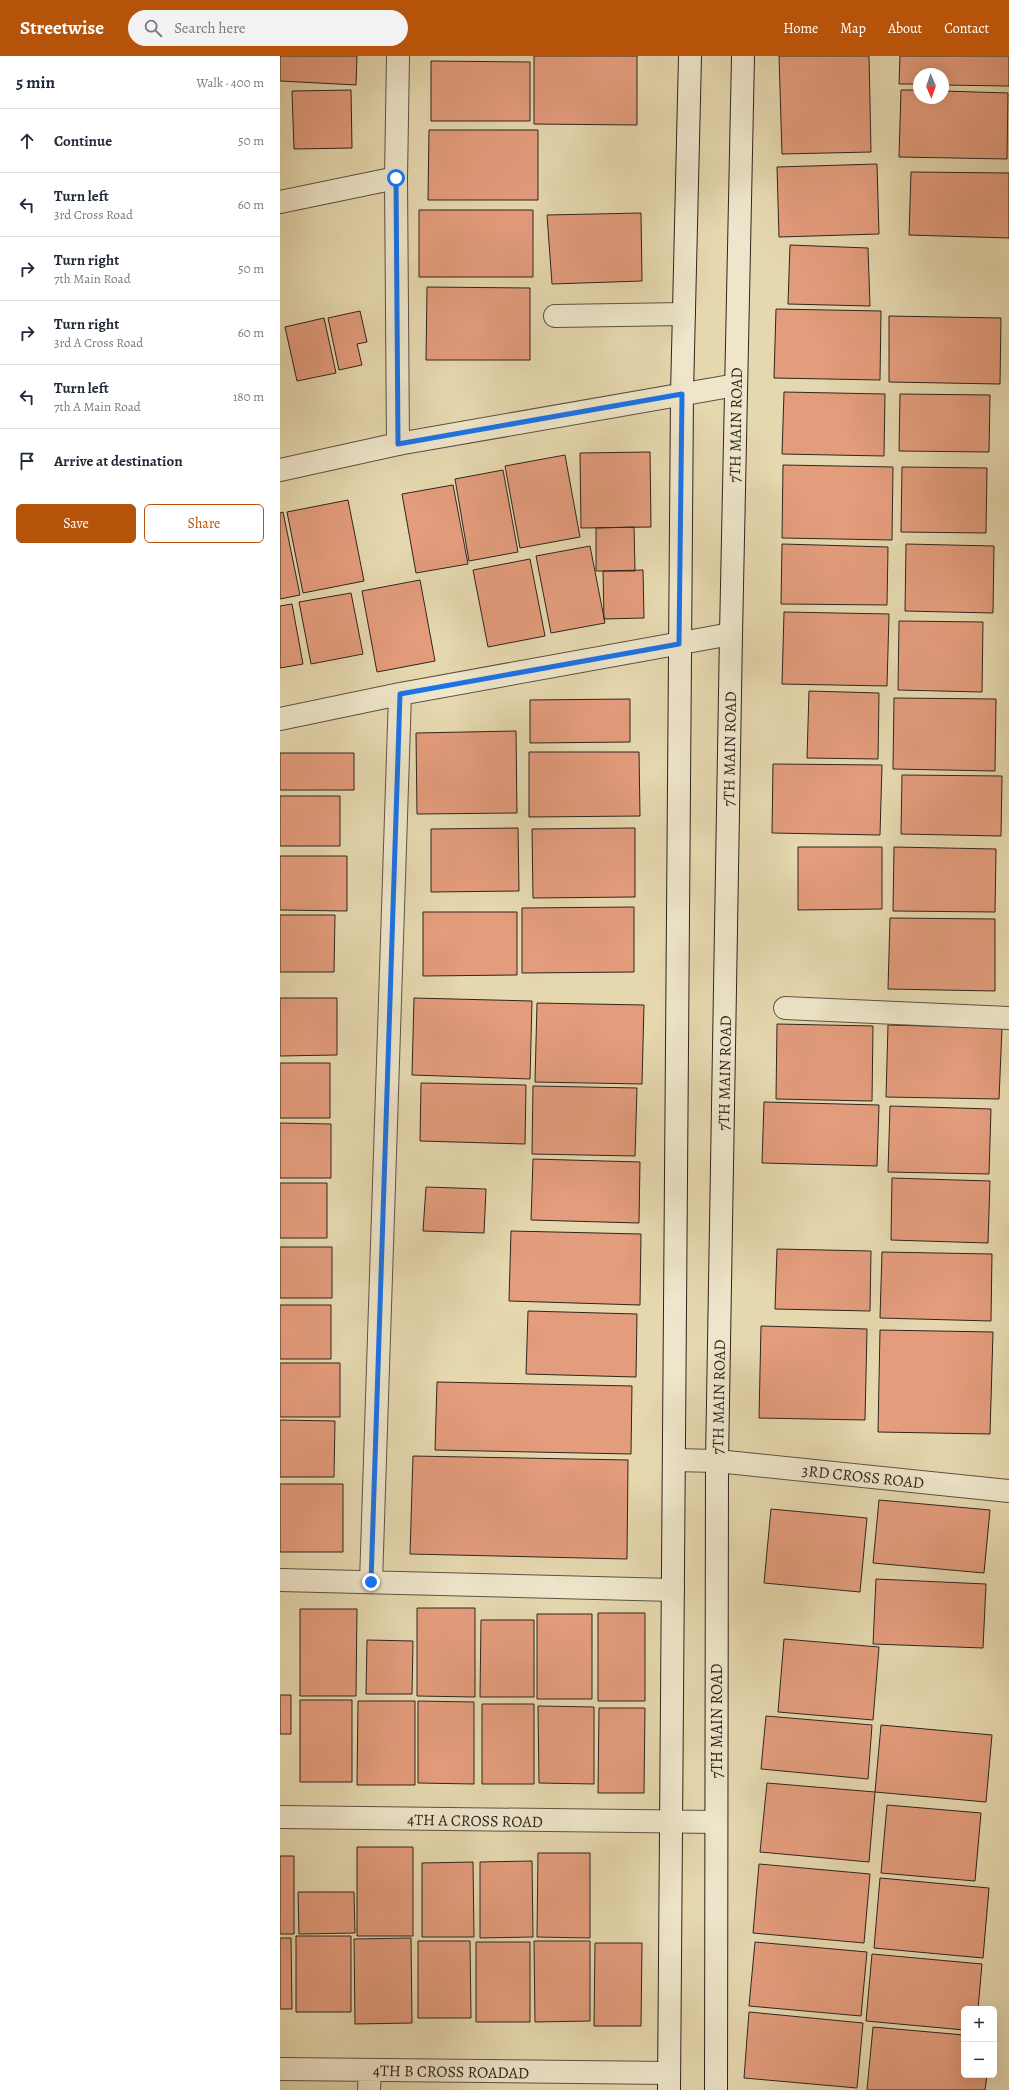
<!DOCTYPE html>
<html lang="en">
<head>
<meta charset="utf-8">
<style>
	body { margin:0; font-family:Alegreya,serif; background:#f2f2f3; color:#1f2937 }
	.controls { position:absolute; right:12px; bottom:12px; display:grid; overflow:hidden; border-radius:6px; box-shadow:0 4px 16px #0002 }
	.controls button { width:36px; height:36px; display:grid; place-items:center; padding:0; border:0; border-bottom:1px solid #e0e1e3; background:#fff; color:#1f2937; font:20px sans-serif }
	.compass { position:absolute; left:633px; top:12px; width:36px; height:36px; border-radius:50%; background:#fff; box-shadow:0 4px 16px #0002; rotate:178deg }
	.stop { position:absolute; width:12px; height:12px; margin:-9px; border:3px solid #1a73e8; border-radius:50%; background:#fff }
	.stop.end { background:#1a73e8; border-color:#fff; box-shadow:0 1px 4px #0008 }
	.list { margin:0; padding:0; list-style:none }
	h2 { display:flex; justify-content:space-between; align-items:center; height:52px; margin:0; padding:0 16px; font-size:17px }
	h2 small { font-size:13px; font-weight:400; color:#747a83 }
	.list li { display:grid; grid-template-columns:26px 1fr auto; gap:12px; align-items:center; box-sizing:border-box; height:64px; padding:0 16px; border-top:1px solid #e0e1e3 }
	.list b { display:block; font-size:15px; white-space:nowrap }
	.list p { margin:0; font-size:13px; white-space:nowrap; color:#747a83 }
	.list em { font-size:13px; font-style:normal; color:#747a83 }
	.actions { display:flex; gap:8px; padding:12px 16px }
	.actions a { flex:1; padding:9px 0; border:1px solid #b45309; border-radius:6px; text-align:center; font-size:14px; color:#b45309 }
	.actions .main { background:#b45309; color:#fff }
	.icon { flex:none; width:22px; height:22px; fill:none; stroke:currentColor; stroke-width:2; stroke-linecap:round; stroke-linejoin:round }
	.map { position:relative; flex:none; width:729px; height:2034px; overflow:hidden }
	header { display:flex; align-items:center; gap:24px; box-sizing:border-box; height:56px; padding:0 20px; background:#b45309; color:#fff }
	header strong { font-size:19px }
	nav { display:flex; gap:22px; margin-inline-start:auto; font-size:14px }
	.search { width:280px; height:36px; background:#f2f2f3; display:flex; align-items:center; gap:10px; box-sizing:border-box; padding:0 14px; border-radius:22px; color:#747a83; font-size:15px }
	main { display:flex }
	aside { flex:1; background:#fff }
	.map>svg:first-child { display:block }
	.building { fill:#e39c7c; stroke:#30251e }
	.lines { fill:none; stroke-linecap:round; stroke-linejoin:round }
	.minor-casing { stroke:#5d5242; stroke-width:24 }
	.tertiary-casing { stroke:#5d5242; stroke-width:24 }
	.secondary-casing { stroke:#30251e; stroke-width:24 }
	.minor { stroke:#eee5ca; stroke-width:22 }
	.tertiary { stroke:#eee5ca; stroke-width:22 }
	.secondary { stroke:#eee5ca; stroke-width:22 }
	.route { stroke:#1a73e8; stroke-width:5 }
	.labels { text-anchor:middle; stroke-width:3; stroke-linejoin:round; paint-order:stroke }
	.street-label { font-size:16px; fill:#30251e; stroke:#eee5ca }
</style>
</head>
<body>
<header>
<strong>Streetwise</strong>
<div class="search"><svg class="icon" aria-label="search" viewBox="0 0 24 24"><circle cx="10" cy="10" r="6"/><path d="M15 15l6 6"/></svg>Search here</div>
<nav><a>Home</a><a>Map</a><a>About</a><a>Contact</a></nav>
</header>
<main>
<aside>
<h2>5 min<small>Walk · 400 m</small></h2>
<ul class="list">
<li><svg class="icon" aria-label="ahead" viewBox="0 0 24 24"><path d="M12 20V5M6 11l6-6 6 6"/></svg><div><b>Continue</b></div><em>50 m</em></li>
<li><svg class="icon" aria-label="left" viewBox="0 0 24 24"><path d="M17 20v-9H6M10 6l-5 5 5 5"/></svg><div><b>Turn left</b><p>3rd Cross Road</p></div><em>60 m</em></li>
<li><svg class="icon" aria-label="right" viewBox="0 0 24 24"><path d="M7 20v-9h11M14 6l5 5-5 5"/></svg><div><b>Turn right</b><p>7th Main Road</p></div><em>50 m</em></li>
<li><svg class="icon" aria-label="right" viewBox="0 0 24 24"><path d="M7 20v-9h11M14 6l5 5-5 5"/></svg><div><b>Turn right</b><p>3rd A Cross Road</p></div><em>60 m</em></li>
<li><svg class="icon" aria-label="left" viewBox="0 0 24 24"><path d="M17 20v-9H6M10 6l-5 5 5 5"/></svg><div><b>Turn left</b><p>7th A Main Road</p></div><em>180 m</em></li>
<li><svg class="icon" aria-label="arrive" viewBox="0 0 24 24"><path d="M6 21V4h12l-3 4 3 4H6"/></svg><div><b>Arrive at destination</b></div></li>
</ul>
<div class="actions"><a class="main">Save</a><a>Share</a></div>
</aside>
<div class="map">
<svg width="729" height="2034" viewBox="0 0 729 2034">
	<rect width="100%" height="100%" fill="#e5d7ae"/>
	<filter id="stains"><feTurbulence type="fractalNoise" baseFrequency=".005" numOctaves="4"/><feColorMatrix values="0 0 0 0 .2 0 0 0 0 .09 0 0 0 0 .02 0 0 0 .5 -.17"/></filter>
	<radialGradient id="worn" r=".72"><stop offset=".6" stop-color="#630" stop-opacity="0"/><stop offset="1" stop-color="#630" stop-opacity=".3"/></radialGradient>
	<path class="building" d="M 0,0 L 77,0 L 76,29 L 0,25 Z
		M 254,0 L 357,0 L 357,69 L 254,68 Z
		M 499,0 L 589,0 L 591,96 L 502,98 Z
		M 620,0 L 729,0 L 729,30 L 663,29 L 663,18 L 639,18 L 639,28 L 619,28 Z
		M 151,5 L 250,6 L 250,65 L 151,65 Z
		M 71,34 L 72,92 L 14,93 L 12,35 Z
		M 621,34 L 639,34 L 639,42 L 663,42 L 663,35 L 728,37 L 727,103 L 619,101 Z
		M 149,74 L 258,74 L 258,144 L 148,144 Z
		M 597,108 L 599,178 L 499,181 L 497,111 Z
		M 631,116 L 729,117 L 729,182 L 629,179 Z
		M 139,154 L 253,154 L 253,221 L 139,221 Z
		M 361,157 L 362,225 L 272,228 L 267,159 Z
		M 510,189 L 588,192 L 590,250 L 508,248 Z
		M 147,231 L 250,232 L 250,304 L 146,304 Z
		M 496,253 L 601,255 L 600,324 L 494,322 Z
		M 80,255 L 87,286 L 77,288 L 82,309 L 59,314 L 48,262 Z
		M 609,260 L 721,262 L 720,328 L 609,326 Z
		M 44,262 L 56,317 L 17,325 L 5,271 Z
		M 504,336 L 605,338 L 604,400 L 502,398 Z
		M 620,338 L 710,339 L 709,396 L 619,395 Z
		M 370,396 L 371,471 L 301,472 L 300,397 Z
		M 285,399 L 300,481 L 240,492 L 225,410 Z
		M 503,409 L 613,411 L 612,484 L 502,482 Z
		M 622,411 L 707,412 L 706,477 L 621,476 Z
		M 223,414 L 238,496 L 189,505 L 175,423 Z
		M 173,429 L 188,508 L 136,517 L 122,438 Z
		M 68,444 L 84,525 L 23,537 L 7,456 Z
		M 3,456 L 20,539 L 0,543 L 0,457 Z
		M 354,471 L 355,515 L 316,515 L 316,472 Z
		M 502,488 L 608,491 L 607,549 L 501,548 Z
		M 626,488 L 714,490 L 713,557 L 625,555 Z
		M 310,490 L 325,567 L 271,577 L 256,500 Z
		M 250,503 L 265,580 L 208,591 L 193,514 Z
		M 363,514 L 364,562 L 324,563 L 323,515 Z
		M 140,524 L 155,605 L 97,616 L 82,535 Z
		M 71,537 L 83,598 L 31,608 L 19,546 Z
		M 12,548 L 23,608 L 0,612 L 0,550 Z
		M 504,556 L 609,558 L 607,630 L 502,628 Z
		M 619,565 L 703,566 L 702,636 L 618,634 Z
		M 529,635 L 599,637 L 598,703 L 527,702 Z
		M 614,642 L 716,643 L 715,715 L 613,713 Z
		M 350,643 L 350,686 L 250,687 L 250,644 Z
		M 236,675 L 237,757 L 137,758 L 136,677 Z
		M 249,696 L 359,696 L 360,760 L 249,761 Z
		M 0,697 L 74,697 L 74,734 L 0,734 Z
		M 493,708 L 602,709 L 600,779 L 492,777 Z
		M 622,719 L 722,720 L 721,780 L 621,778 Z
		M 0,740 L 60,740 L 60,790 L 0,790 Z
		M 238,772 L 239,835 L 151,836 L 151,773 Z
		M 355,772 L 355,841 L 253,842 L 252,773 Z
		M 518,791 L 602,791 L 602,853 L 518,854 Z
		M 614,791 L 716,793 L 715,856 L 613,855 Z
		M 0,800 L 67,800 L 67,855 L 0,854 Z
		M 354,851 L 354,916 L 242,917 L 242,852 Z
		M 143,856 L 237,856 L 237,919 L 143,920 Z
		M 0,859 L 55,859 L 54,916 L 0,916 Z
		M 610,862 L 715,863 L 715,935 L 608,933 Z
		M 0,942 L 57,942 L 57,999 L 0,1000 Z
		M 134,942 L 252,945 L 250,1023 L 132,1019 Z
		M 257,947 L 364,949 L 362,1028 L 255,1026 Z
		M 497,968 L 593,970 L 592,1045 L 496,1043 Z
		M 608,969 L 722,972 L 719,1043 L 606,1041 Z
		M 0,1007 L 50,1007 L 50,1062 L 0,1062 Z
		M 141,1027 L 246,1029 L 245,1088 L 140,1085 Z
		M 253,1030 L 357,1032 L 355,1100 L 252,1098 Z
		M 484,1046 L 599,1049 L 597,1110 L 482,1107 Z
		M 610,1050 L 711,1053 L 709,1118 L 608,1116 Z
		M 0,1067 L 51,1068 L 51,1122 L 0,1122 Z
		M 253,1103 L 360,1106 L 359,1167 L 251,1164 Z
		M 612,1122 L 710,1125 L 708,1187 L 611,1184 Z
		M 0,1127 L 47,1127 L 47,1182 L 0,1182 Z
		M 146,1131 L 206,1133 L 204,1177 L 143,1175 Z
		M 231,1175 L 361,1178 L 360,1249 L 229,1245 Z
		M 0,1191 L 52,1191 L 52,1242 L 0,1242 Z
		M 497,1193 L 591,1195 L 590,1255 L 495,1253 Z
		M 602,1196 L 712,1198 L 711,1265 L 600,1262 Z
		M 0,1249 L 51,1249 L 51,1303 L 0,1303 Z
		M 248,1255 L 357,1258 L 356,1321 L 246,1318 Z
		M 481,1270 L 587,1273 L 585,1364 L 479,1362 Z
		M 600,1274 L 713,1276 L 710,1378 L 598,1376 Z
		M 0,1307 L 60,1307 L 60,1361 L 0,1361 Z
		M 157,1326 L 352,1330 L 351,1398 L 155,1394 Z
		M 0,1364 L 55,1365 L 54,1421 L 0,1421 Z
		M 133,1400 L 348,1404 L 347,1503 L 130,1498 Z
		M 0,1428 L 63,1428 L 63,1496 L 0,1496 Z
		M 599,1444 L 710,1454 L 704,1517 L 593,1507 Z
		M 491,1453 L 587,1462 L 580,1536 L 484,1527 Z
		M 596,1523 L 706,1528 L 703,1592 L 593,1588 Z
		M 137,1552 L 195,1552 L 195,1641 L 137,1640 Z
		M 20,1553 L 77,1553 L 76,1640 L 20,1640 Z
		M 318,1557 L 365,1557 L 365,1645 L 318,1645 Z
		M 257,1558 L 312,1558 L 312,1643 L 257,1643 Z
		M 201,1564 L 254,1564 L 254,1641 L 200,1641 Z
		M 504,1583 L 599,1591 L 593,1664 L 498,1656 Z
		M 87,1584 L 133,1585 L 132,1638 L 86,1638 Z
		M 0,1639 L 11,1639 L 11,1678 L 0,1678 Z
		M 20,1644 L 72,1644 L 72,1726 L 20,1726 Z
		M 78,1645 L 135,1645 L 135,1729 L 77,1729 Z
		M 138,1645 L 194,1646 L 194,1728 L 138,1727 Z
		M 202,1648 L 254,1648 L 254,1728 L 202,1728 Z
		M 258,1650 L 314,1651 L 314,1728 L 259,1727 Z
		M 319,1652 L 365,1652 L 364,1737 L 318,1737 Z
		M 486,1660 L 592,1669 L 588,1723 L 481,1713 Z
		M 601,1669 L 712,1679 L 706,1746 L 595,1736 Z
		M 487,1727 L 595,1736 L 589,1806 L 480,1796 Z
		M 607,1749 L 701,1757 L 695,1825 L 601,1817 Z
		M 77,1791 L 133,1791 L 133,1880 L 77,1880 Z
		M 258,1797 L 310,1797 L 310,1882 L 257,1881 Z
		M 0,1800 L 14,1800 L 14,1878 L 0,1878 Z
		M 252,1805 L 253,1881 L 200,1882 L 200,1806 Z
		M 193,1806 L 194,1881 L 142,1881 L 142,1807 Z
		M 479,1808 L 590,1818 L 584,1887 L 473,1877 Z
		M 600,1822 L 709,1832 L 703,1902 L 594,1892 Z
		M 18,1836 L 74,1836 L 75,1877 L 19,1878 Z
		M 16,1880 L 71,1880 L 71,1956 L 16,1956 Z
		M 0,1882 L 11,1882 L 12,1953 L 0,1953 Z
		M 131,1882 L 132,1967 L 75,1968 L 74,1883 Z
		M 138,1885 L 190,1885 L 191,1962 L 138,1962 Z
		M 254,1885 L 310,1885 L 310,1965 L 255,1966 Z
		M 196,1886 L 250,1886 L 250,1966 L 196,1966 Z
		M 475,1886 L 587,1896 L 581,1960 L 469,1950 Z
		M 315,1887 L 362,1887 L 361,1970 L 314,1970 Z
		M 592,1898 L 702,1908 L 698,1953 L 684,1953 L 684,1974 L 586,1965 Z
		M 469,1956 L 583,1967 L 577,2032 L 464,2022 Z
		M 593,1971 L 684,1979 L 684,2019 L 707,2019 L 705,2034 L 587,2034 Z"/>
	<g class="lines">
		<g class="minor-casing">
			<path id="minor" d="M 118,0 L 116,122 L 118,388
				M 0,146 L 116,122
				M 275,260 L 404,258
				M 0,663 L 120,638 L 451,578
				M 505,952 L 729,962
				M 394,1404 L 437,1405 L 729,1435
				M 0,1524 L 393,1534
				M 91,1526 L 120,638
				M 0,1761 L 436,1766
				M 0,2013 L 389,2017
				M 89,2034 L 90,2014"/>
		</g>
		<g class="tertiary-casing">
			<path id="tertiary" d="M 0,414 L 118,388 L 456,329"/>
		</g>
		<g class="secondary-casing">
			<path id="secondary" d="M 389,2034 L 402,338 L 410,0
				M 436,2034 L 437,1405 L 451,578 L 463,0"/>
		</g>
		<use href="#minor" class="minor"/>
		<use href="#tertiary" class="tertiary"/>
		<use href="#secondary" class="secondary"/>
	</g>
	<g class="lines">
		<path class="route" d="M 91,1526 L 120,638 L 399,588 L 402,338 L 118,388 L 116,122"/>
	</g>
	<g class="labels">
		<g class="street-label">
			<text transform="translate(455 369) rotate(-89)" y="6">7TH MAIN ROAD</text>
			<text transform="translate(449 693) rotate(-89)" y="6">7TH MAIN ROAD</text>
			<text transform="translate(444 1017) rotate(-89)" y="6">7TH MAIN ROAD</text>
			<text transform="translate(438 1341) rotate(-89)" y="6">7TH MAIN ROAD</text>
			<text transform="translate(583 1420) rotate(6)" y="6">3RD CROSS ROAD</text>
			<text transform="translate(436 1665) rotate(-90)" y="6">7TH MAIN ROAD</text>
			<text transform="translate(195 1764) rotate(1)" y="6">4TH A CROSS ROAD</text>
			<text transform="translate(171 2015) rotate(1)" y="6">4TH B CROSS ROADAD</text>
		</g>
	</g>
	<rect width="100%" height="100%" filter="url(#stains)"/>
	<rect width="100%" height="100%" fill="url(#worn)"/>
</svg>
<div class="controls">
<button>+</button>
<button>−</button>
</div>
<svg class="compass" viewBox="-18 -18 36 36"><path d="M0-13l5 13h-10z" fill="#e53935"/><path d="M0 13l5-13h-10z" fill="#747a83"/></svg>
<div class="stop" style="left:116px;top:122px"></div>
<div class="stop end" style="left:91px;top:1526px"></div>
</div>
</main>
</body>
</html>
